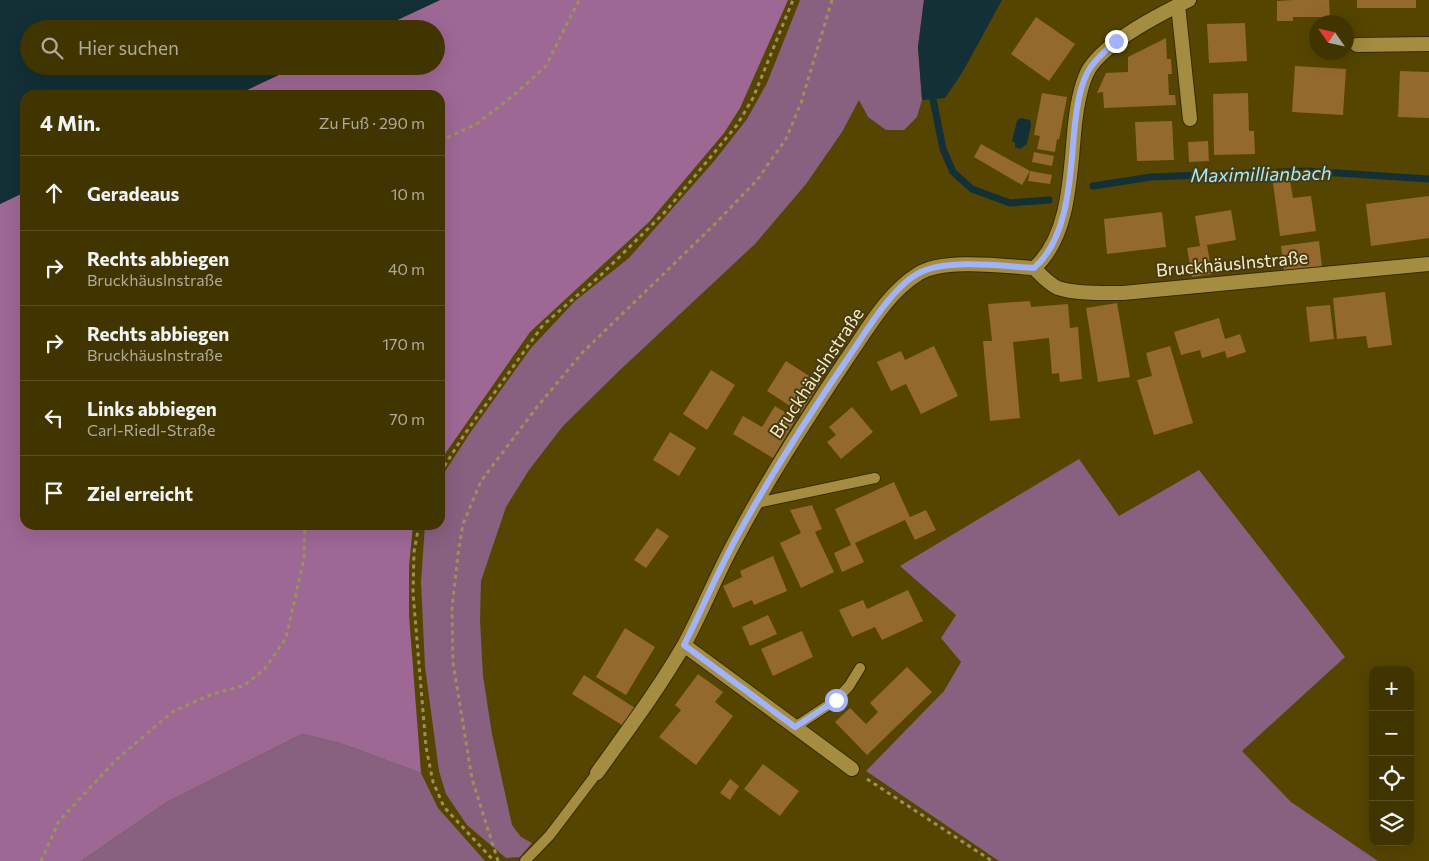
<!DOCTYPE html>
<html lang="de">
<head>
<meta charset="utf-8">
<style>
	body { margin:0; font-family:Commissioner,sans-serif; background:#473c0b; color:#f1f3f6 }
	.controls { position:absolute; right:15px; bottom:15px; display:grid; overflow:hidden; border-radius:10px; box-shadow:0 5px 20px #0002 }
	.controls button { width:45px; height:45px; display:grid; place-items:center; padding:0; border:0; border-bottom:1px solid #594f23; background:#403401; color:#f1f3f6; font:25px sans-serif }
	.compass { position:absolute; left:1309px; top:15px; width:45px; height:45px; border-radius:50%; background:#403401; box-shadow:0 5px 20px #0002; rotate:304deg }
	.stop { position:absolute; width:15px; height:15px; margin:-11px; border:4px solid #a1b3fd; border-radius:50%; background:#fff }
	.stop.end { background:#a1b3fd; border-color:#fff; box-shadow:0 1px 5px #0008 }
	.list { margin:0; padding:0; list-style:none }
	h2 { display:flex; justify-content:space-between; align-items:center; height:65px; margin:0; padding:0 20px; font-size:21px }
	h2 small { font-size:16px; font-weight:400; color:#aeaa99 }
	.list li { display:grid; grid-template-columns:32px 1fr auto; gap:15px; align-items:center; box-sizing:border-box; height:75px; padding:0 20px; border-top:1px solid #594f23 }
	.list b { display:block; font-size:19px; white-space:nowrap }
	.list p { margin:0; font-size:16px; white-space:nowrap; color:#aeaa99 }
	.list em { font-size:16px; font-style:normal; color:#aeaa99 }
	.icon { flex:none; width:28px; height:28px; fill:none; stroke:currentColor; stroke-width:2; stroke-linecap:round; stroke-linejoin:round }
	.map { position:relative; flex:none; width:1429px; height:861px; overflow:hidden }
	.search { position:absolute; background:#403401; box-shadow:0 5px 20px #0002; left:20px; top:20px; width:425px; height:55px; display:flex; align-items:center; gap:12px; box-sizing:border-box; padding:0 18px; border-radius:28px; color:#aeaa99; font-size:19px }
	.panel { position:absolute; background:#403401; box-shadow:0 5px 20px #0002; left:20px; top:90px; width:425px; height:440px; border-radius:15px }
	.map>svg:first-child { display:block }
	.green { fill:#886080 }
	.forest { fill:#9e6895 }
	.water { fill:#123036 }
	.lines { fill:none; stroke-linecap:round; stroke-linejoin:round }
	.stream { stroke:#123036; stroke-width:7 }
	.building { fill:#93692d }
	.service-casing { stroke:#372c00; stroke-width:12 }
	.minor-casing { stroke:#372c00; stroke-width:16 }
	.path { stroke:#9e905a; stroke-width:3; stroke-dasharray:4 4; stroke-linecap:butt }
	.service { stroke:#a48d40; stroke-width:10 }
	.minor { stroke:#a48d40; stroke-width:14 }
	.route { stroke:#a1b3fd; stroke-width:6 }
	.labels { text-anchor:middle; stroke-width:4; stroke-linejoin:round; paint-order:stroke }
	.street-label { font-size:18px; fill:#f8edc8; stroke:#473b12 }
	.water-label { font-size:19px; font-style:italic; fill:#a3eafa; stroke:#473b12 }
</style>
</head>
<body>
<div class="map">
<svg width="1429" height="861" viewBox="0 0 1429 861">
	<rect width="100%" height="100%" fill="#554501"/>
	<path class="green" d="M 800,0 L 924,0 L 918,47 L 922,100 L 917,117 L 904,130 L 886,130 L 868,117 L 859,100 L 842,132 L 806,184 L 755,244 L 620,370 L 563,426 L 529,470 L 506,507 L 481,581 L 480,620 L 483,676 L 492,734 L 512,825 L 521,837 L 532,843 L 520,857 L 506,858 L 467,825 L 446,794 L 439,771 L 425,667 L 421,582 L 425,525 L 440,525 L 440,479 L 470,433 L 531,348 L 575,301 L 629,258 L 715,160 L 747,119 L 767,83 Z
		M 1079,459 L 1119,516 L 1199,470 L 1345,657 L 1242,751 L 1291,802 L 1378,861 L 999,861 L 866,771 L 944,691 L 961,662 L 941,638 L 956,615 L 900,566 Z
		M 302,734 L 340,743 L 421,773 L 438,808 L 485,861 L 81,861 L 167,802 Z"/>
	<path class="forest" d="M 440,0 L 788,0 L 740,108 L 724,133 L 649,222 L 530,332 L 440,461 L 440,95 L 236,95 L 298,66 L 436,66 L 436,29 L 378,29 Z
		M 25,192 L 25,525 L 413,525 L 409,566 L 409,615 L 421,773 L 340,743 L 302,734 L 167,802 L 81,861 L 0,861 L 0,204 Z"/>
	<path class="water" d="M 0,0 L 440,0 L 378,29 L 29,29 L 29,66 L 298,66 L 236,95 L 25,95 L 25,192 L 0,204 Z
		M 924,0 L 1002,0 L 962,73 L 945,98 L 922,100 L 918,47 Z
		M 1020,118 L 1030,120 L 1031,125 L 1027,144 L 1020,149 L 1015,147 L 1015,143 L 1012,141 L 1017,121 Z"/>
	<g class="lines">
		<path class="stream" d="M 933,99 L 943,149 L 953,172 L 972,189 L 1010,203 L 1049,200
			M 1093,186 L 1151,177 L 1307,171 L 1429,179"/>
	</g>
	<path class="building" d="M 1293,0 L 1329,0 L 1330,17 L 1293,17 L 1293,21 L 1277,21 L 1277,1 Z
		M 1357,0 L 1416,0 L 1416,8 L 1357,8 Z
		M 1036,17 L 1075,44 L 1049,81 L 1011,54 Z
		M 1245,23 L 1247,61 L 1209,63 L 1207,24 Z
		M 1166,38 L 1167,59 L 1171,59 L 1172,74 L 1168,74 L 1169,95 L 1175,95 L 1176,105 L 1104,108 L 1103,92 L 1097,93 L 1106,73 L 1128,72 L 1128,57 Z
		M 1295,66 L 1346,69 L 1343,115 L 1292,112 Z
		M 1400,71 L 1429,72 L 1429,118 L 1398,117 Z
		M 1042,93 L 1067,97 L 1059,140 L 1057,139 L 1055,152 L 1037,149 L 1040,136 L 1034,135 Z
		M 1248,93 L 1249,131 L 1254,131 L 1255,154 L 1214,155 L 1213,94 Z
		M 1172,121 L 1174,160 L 1137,161 L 1135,122 Z
		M 1208,141 L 1209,161 L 1189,162 L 1188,142 Z
		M 981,144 L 1030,171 L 1022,185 L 974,157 Z
		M 1034,152 L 1054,156 L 1052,166 L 1032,162 Z
		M 1030,171 L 1052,175 L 1050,184 L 1028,181 Z
		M 1290,181 L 1293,198 L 1311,196 L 1316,231 L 1280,236 L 1273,183 Z
		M 1429,196 L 1429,238 L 1371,246 L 1366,204 Z
		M 1231,210 L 1236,240 L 1207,245 L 1212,274 L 1192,277 L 1187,248 L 1200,246 L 1195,216 Z
		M 1162,212 L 1166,247 L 1107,254 L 1104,219 Z
		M 1319,241 L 1322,267 L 1284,272 L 1281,246 Z
		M 1385,292 L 1392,345 L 1368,348 L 1366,336 L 1337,339 L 1333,298 Z
		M 1030,301 L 1031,307 L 1068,304 L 1070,328 L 1078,327 L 1082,379 L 1060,382 L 1059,373 L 1052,374 L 1049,338 L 1013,342 L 1020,418 L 990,421 L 983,341 L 992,341 L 988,304 Z
		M 1117,303 L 1130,377 L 1098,382 L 1086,308 Z
		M 1330,305 L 1334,339 L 1310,342 L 1306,307 Z
		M 1219,318 L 1225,339 L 1240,334 L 1246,352 L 1227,358 L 1225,351 L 1202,358 L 1200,350 L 1181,355 L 1174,332 Z
		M 934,346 L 958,396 L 921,414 L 906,384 L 891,391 L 877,362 L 901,351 L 905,360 Z
		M 1170,346 L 1193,423 L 1154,435 L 1137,380 L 1152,376 L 1146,353 Z
		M 786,361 L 820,383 L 801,413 L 767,391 Z
		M 711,370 L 735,385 L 707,430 L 683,414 Z
		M 775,406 L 796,419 L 773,458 L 733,434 L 743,416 L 762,427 Z
		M 852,407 L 873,432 L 841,459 L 827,442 L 836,435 L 829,427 Z
		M 670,432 L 696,448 L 679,476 L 653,460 Z
		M 894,482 L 910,517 L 926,510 L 936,530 L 915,540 L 905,520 L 855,543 L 864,562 L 842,572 L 834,553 L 851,545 L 835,509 Z
		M 812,505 L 822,529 L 815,532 L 834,572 L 801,588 L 780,543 L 801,533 L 790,510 Z
		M 657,528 L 669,536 L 646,568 L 634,560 Z
		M 773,556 L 787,591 L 754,605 L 752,600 L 733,608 L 723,586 L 742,577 L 740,571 Z
		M 908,590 L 923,621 L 882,640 L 875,627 L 852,637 L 839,610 L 863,600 L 867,609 Z
		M 768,615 L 777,634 L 750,646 L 742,627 Z
		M 625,628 L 655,647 L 626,695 L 596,677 Z
		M 802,631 L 813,657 L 773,676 L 761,649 Z
		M 907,667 L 932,692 L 867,755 L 835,722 L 850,708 L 866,724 L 878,712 L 870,703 Z
		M 698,674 L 723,692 L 715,702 L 733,716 L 696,765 L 659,737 L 681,710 L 675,705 Z
		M 584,675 L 635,708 L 622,725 L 572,694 Z
		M 763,764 L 799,791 L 780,816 L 744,789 Z
		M 730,779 L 739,786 L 730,800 L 720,793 Z"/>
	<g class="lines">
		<g class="service-casing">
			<path id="service" d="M 757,503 L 875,478
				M 795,727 L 836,700 L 849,686 L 860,668
				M 525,861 L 550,835 L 597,773"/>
		</g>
		<g class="minor-casing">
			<path id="minor" d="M 1178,5 L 1190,119
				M 1357,45 L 1429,44
				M 1034,268 C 1071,236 1070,170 1075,124 C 1077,106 1080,85 1089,69 C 1107,41 1158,15 1189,0
				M 684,645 L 852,769
				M 597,773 C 627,731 658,690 684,645 C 702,612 716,576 734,543 C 767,480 806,420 846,360 C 867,330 887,293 918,274 C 942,258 1004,266 1034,268 C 1041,275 1049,284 1058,288 C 1075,294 1105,293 1123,293 L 1429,264"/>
		</g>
		<path class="path" d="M 440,141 L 478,123 L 515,94 L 546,66 L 579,0
			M 440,473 L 464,435 L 543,325 L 602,274 L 666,211 L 737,125 L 753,98 L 793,0
			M 419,525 L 414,552 L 413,593 L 426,747 L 433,782 L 444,807 L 494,861
			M 867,779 L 992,861
			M 41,861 L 59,821 L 115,761 L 172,712 L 212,694 L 243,686 L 264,670 L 286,638 L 304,558 L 305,525
			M 498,861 L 472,779 L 453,663 L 452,608 L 458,554 L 463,524 L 481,481 L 537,407 L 583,352 L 714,225 L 757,180 L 786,139 L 801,103 L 832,0"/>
		<use href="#service" class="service"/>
		<use href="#minor" class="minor"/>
	</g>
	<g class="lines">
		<path class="route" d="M 836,700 L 795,727 L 684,645 C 701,611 716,576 734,542 C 768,479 807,418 848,358 C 865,333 893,285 921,272 C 950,259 1001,266 1034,268 C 1071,236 1070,169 1075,124 C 1077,106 1080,84 1090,68 C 1097,58 1107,49 1116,41"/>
	</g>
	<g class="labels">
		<g class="street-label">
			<text transform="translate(1232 264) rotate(-5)" y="6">Bruckhäuslnstraße</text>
			<text transform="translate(817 373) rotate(-56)" y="6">Bruckhäuslnstraße</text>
		</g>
		<g class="water-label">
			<text transform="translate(1261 174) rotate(-1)" y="7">Maximillianbach</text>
		</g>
	</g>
</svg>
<div class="controls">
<button>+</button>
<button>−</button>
<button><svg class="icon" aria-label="locate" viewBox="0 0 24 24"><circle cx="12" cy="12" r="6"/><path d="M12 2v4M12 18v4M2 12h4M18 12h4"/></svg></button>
<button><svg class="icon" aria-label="layers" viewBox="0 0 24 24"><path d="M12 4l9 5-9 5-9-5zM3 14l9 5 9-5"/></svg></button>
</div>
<svg class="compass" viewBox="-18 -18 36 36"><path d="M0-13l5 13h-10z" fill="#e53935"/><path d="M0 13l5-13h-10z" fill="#aeaa99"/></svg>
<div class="stop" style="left:836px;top:700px"></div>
<div class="stop end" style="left:1116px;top:41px"></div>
<div class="search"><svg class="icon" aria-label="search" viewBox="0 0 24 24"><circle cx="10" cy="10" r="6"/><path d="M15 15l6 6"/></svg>Hier suchen</div>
<section class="panel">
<h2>4 Min.<small>Zu Fuß · 290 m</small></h2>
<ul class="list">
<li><svg class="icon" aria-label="ahead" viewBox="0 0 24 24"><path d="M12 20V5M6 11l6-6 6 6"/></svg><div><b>Geradeaus</b></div><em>10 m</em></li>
<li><svg class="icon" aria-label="right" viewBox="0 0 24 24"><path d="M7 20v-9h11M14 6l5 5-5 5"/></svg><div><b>Rechts abbiegen</b><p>Bruckhäuslnstraße</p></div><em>40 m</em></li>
<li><svg class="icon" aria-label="right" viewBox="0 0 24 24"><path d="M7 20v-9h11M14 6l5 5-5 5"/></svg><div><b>Rechts abbiegen</b><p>Bruckhäuslnstraße</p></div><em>170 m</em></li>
<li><svg class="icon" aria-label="left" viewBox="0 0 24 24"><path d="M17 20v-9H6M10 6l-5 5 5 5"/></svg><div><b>Links abbiegen</b><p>Carl-Riedl-Straße</p></div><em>70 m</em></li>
<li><svg class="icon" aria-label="arrive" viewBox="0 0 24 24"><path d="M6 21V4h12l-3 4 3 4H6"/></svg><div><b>Ziel erreicht</b></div></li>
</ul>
</section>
</div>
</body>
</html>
